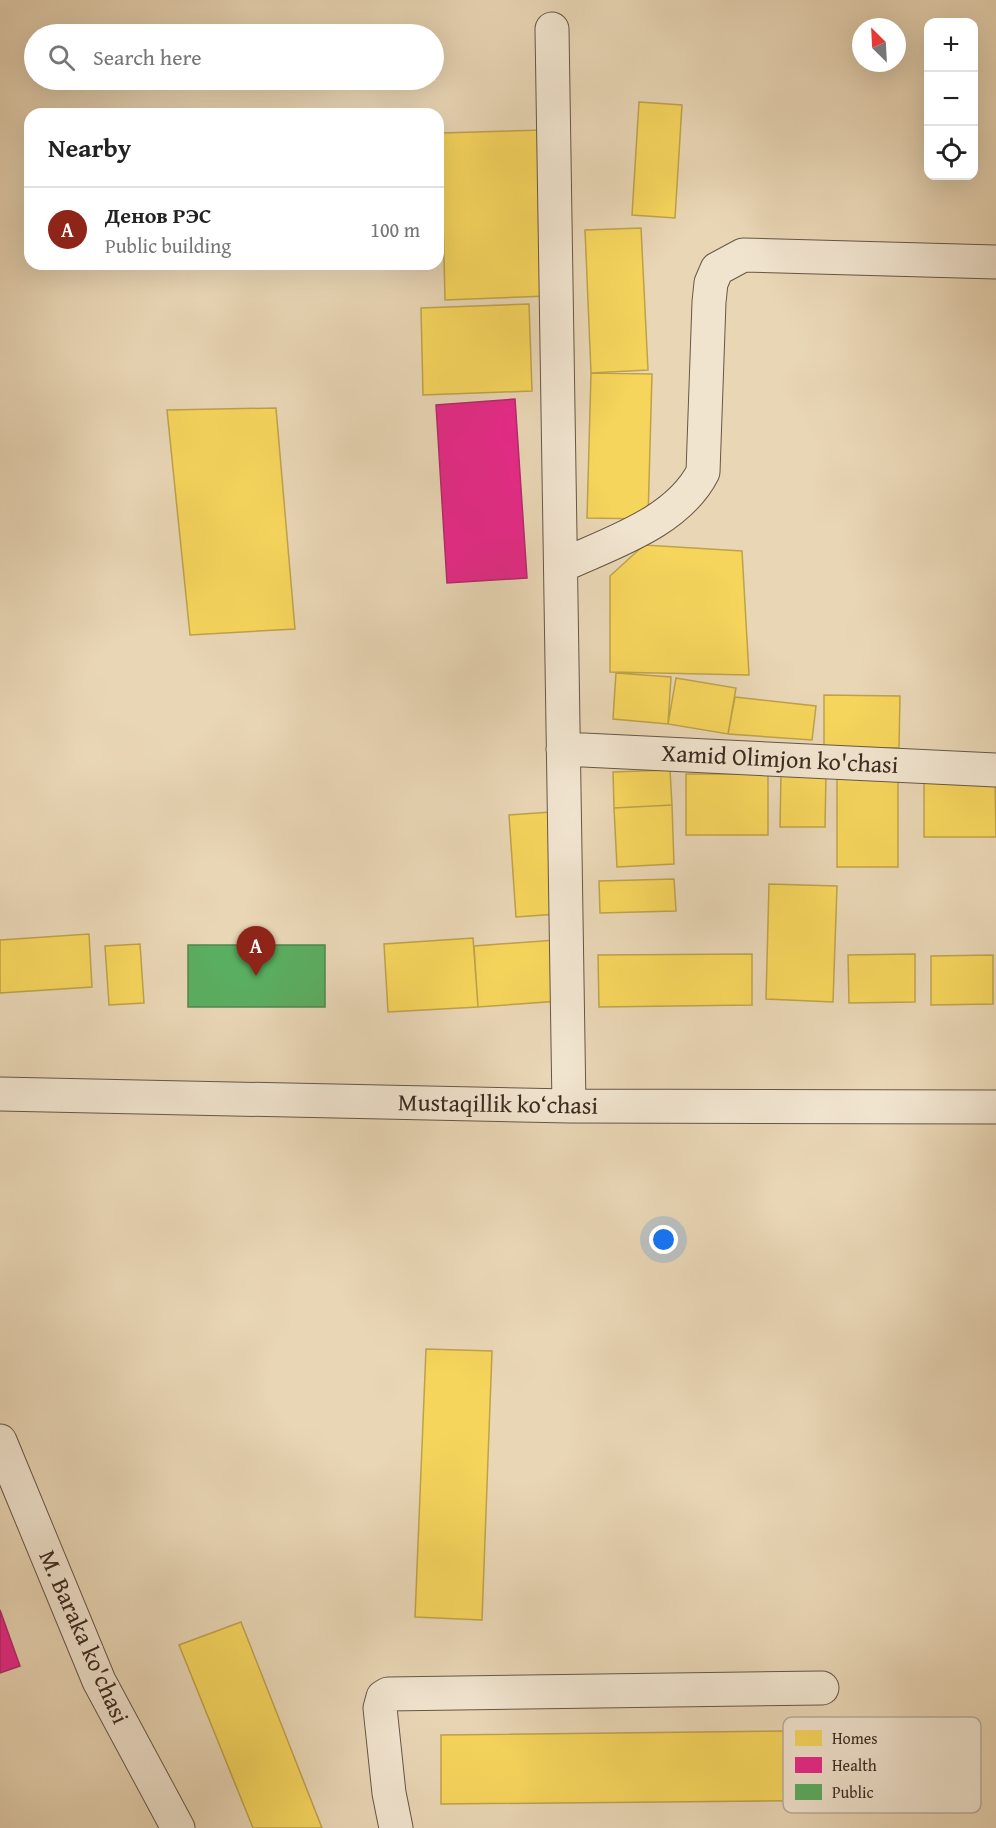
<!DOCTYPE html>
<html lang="en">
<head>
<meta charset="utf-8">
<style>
	body { margin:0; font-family:"Gentium Book Plus",serif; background:#f2f2f2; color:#222 }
	.controls { position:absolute; right:18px; top:18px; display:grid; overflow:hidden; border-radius:12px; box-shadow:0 6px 24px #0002 }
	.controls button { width:54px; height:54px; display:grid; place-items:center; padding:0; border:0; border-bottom:2px solid #e0e0e0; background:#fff; color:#222; font:30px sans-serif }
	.compass { position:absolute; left:852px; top:18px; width:54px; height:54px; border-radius:50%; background:#fff; box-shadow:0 6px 24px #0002; rotate:336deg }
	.you { position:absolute; left:664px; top:1240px; width:21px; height:21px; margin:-15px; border:4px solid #fff; border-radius:50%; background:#1a73e8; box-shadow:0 0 0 9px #1a73e833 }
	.badge { display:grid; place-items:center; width:39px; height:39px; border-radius:50%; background:#8f2418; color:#fff; font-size:20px; font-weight:700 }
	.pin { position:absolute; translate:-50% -50px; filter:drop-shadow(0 2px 3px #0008) }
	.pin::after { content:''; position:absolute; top:32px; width:21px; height:18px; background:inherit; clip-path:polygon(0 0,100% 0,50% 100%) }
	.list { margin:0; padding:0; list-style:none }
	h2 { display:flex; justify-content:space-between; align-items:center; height:78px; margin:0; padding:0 24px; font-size:26px }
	h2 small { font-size:20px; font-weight:400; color:#767676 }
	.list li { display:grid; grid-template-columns:39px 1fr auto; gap:18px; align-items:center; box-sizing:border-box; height:84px; padding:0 24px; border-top:2px solid #e0e0e0 }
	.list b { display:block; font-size:22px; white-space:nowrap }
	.list p { margin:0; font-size:20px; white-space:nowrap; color:#767676 }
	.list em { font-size:20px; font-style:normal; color:#767676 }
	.icon { flex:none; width:33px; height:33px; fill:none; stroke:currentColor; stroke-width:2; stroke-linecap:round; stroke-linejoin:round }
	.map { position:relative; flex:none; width:996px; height:1828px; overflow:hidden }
	.search { position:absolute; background:#fff; box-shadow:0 6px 24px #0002; left:24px; top:24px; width:420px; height:66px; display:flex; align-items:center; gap:15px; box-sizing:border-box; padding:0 21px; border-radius:33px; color:#767676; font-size:22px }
	.panel { position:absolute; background:#fff; box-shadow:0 6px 24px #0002; left:24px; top:108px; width:420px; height:162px; border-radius:18px }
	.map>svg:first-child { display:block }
	.homes { fill:#f6d55c; stroke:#bea24a; stroke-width:1.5 }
	.health { fill:#e7298a; stroke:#b42a6a; stroke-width:1.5 }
	.public { fill:#5aae61; stroke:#51874e; stroke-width:1.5 }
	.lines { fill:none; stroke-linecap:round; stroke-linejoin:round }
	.minor-casing { stroke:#675646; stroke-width:35 }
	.minor { stroke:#f1e4cf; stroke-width:33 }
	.labels { text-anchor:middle; stroke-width:6; stroke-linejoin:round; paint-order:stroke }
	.street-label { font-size:24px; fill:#3c2b21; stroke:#f1e4cf }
	.key { fill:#f1e4cf; stroke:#bbac9b; stroke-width:1.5 }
	.key-label { font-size:16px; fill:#3c2b21 }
</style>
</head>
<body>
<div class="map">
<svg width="996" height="1828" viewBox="0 0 996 1828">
	<rect width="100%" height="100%" fill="#e9d6b5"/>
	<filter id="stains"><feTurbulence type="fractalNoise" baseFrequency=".00333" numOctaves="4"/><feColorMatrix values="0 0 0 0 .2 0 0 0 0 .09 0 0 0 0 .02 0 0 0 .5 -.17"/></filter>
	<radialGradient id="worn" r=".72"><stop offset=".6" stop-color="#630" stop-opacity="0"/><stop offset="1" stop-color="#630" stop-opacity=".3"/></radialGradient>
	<path class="homes" d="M 639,102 L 682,105 L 675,218 L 632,215 Z
		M 544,130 L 548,296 L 445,300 L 441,133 Z
		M 641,228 L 648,370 L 591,373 L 585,230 Z
		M 529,304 L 532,391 L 423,395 L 421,308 Z
		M 591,373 L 652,374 L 648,519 L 587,518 Z
		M 276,408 L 295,629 L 190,635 L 167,410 Z
		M 644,545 L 742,551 L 749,675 L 610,672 L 610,576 Z
		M 616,673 L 671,677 L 668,724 L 613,719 Z
		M 676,678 L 736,688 L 728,734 L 668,724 Z
		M 824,695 L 900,696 L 899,748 L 824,747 Z
		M 735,697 L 816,706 L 812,740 L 728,734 Z
		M 670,770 L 672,805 L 614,808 L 613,772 Z
		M 781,773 L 826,774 L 825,827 L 780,827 Z
		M 837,773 L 898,773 L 898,867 L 837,867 Z
		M 686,774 L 768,774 L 768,835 L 686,835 Z
		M 995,778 L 996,837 L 924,837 L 924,779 Z
		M 672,805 L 674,864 L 617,867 L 614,808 Z
		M 551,812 L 558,914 L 516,917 L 509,815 Z
		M 674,879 L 676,911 L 600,913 L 599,881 Z
		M 769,884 L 837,886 L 833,1002 L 766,999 Z
		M 89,934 L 92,987 L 0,993 L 0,940 Z
		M 473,938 L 478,1007 L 388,1012 L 384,944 Z
		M 556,940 L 560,1001 L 478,1007 L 474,946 Z
		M 140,944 L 144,1003 L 109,1005 L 105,946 Z
		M 752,954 L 752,1005 L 599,1007 L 598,955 Z
		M 915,954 L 915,1002 L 849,1003 L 848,955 Z
		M 993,955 L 993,1004 L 931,1005 L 931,956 Z
		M 426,1349 L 492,1351 L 482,1620 L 415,1617 Z
		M 241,1622 L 322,1828 L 253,1828 L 179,1645 Z
		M 878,1730 L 878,1800 L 441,1804 L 441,1735 Z"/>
	<path class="health" d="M 515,399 L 527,578 L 447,583 L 436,405 Z
		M 0,1610 L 20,1666 L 0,1673 Z"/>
	<path class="public" d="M 188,945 L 325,945 L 325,1007 L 188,1007 Z"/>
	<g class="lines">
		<g class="minor-casing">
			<path id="minor" d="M 552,29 L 569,1106
				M 561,566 C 610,543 677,523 703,472 L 709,302 L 711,283 L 717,269 L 743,255 L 996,262
				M 563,749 L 996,770
				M 0,1094 L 569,1106 L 996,1107
				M 0,1441 L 99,1681 L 178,1828
				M 396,1828 L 389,1793 L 380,1708 L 383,1697 L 388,1694 L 822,1688"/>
		</g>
		<use href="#minor" class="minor"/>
	</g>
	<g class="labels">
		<g class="street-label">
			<text transform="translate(780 759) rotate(3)" y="8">Xamid Olimjon ko'chasi</text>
			<text transform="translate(498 1104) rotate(1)" y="8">Mustaqillik ko‘chasi</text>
			<text transform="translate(84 1637) rotate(66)" y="8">M. Baraka ko'chasi</text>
		</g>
	</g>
	<rect x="783" y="1717" width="198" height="96" rx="9" class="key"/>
	<rect x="795" y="1730" width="27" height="16" fill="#f6d55c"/>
	<rect x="795" y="1757" width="27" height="16" fill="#e7298a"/>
	<rect x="795" y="1784" width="27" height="16" fill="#5aae61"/>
	<g class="key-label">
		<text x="832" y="1744">Homes</text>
		<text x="832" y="1771">Health</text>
		<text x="832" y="1798">Public</text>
	</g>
	<rect width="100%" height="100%" filter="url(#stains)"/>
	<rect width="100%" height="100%" fill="url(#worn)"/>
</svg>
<div class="controls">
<button>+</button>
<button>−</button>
<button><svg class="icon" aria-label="locate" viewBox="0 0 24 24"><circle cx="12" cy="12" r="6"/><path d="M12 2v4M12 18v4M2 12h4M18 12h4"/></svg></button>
</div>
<svg class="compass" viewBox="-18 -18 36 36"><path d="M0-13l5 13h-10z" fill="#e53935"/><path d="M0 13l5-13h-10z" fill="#767676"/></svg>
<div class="you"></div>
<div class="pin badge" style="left:256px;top:976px">A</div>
<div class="search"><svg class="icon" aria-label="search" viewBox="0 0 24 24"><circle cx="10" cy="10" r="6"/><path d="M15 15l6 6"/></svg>Search here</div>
<section class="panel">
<h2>Nearby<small></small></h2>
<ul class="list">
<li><span class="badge">A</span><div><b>Денов РЭС</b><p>Public building</p></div><em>100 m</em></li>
</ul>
</section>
</div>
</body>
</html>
